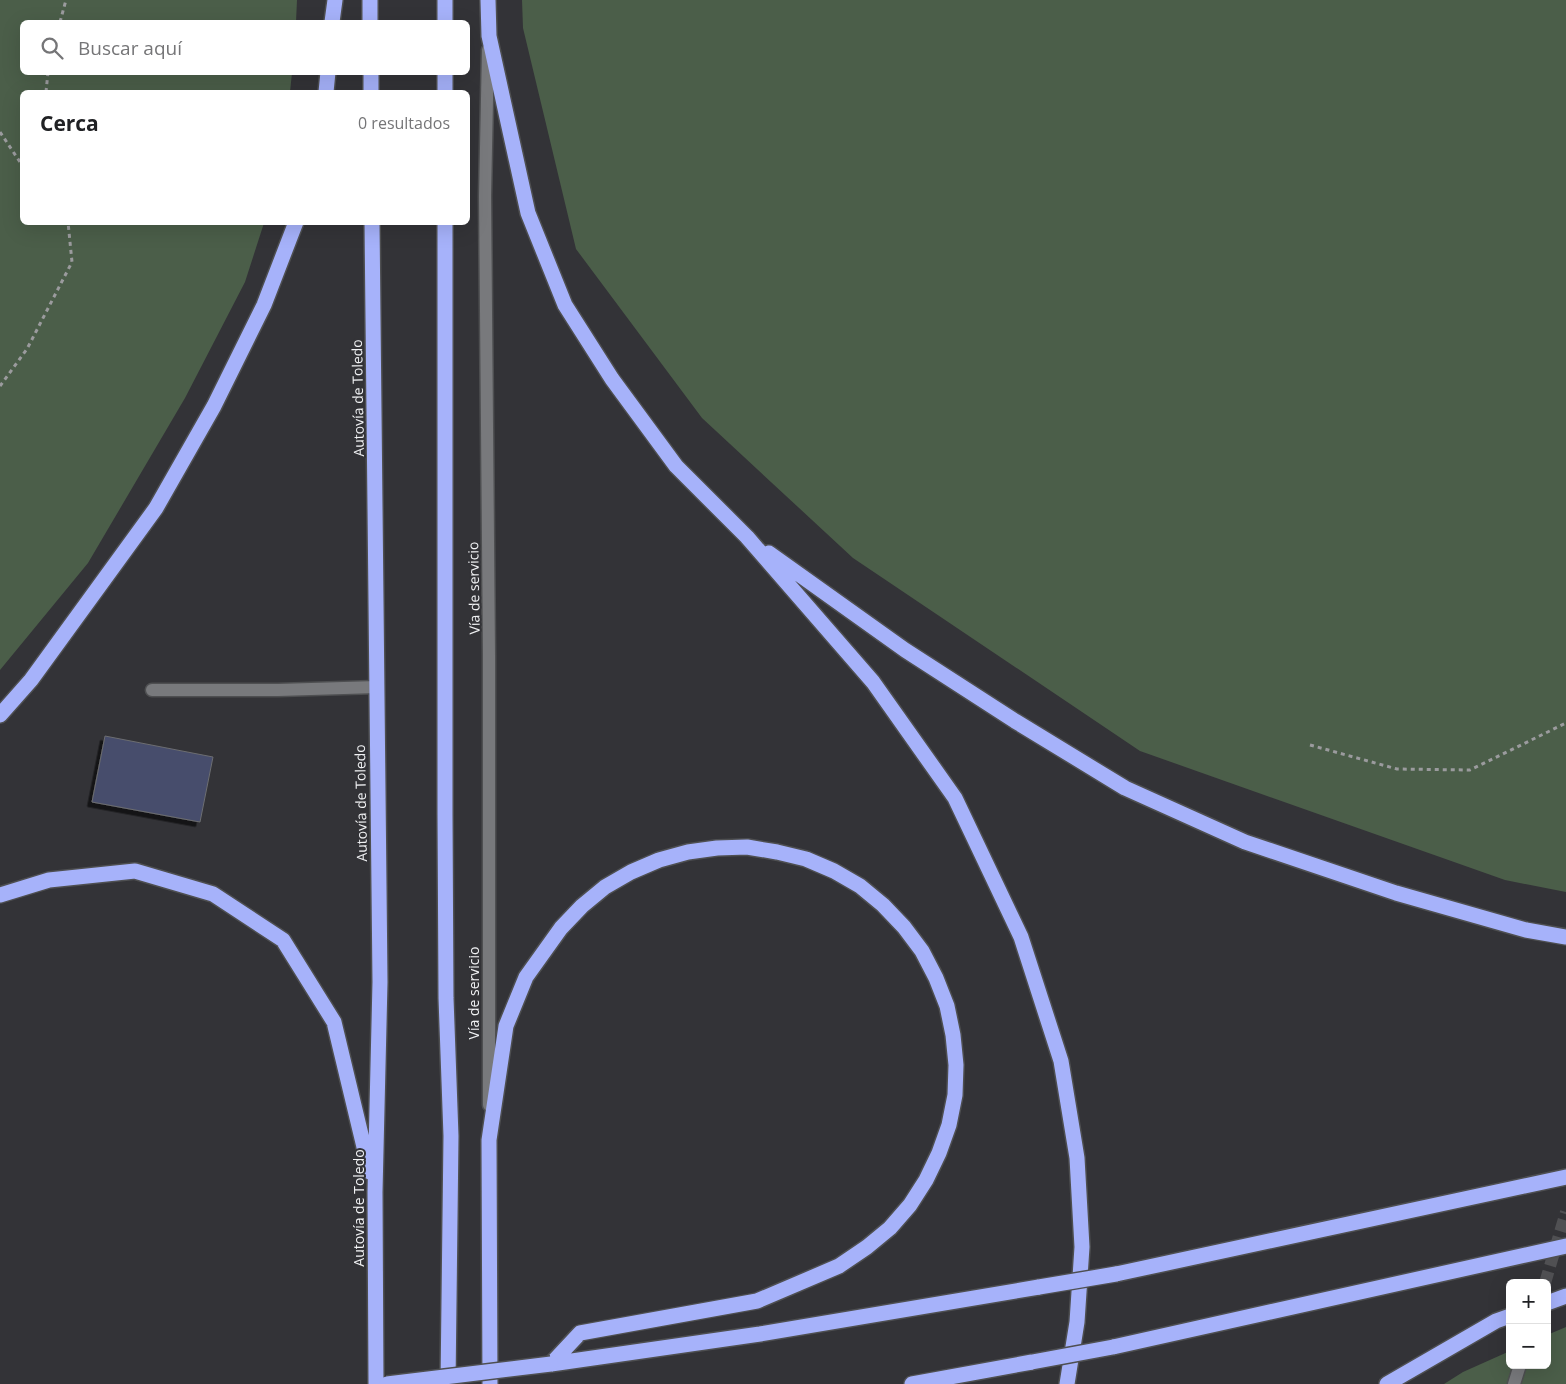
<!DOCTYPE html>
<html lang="es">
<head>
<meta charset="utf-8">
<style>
	body { margin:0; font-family:"Open Sans",sans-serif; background:#f6f6f6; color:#202124 }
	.controls { position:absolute; right:15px; bottom:15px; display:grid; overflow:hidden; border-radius:8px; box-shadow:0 5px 20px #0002 }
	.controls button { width:45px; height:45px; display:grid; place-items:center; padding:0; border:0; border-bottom:1px solid #e0e0e0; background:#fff; color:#202124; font:25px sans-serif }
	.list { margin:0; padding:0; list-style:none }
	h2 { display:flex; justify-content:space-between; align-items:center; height:65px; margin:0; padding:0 20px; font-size:21px }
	h2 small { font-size:16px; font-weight:400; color:#757577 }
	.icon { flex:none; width:28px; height:28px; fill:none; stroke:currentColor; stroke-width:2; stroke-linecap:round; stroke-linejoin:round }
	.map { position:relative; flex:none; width:1566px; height:1384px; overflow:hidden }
	.search { position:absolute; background:#fff; box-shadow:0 5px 20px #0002; left:20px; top:20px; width:450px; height:55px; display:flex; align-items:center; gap:12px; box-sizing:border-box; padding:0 18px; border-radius:8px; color:#757577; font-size:19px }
	.panel { position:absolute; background:#fff; box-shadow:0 5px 20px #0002; left:20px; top:90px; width:450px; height:135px; border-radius:8px }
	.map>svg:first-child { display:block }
	.green { fill:#4b5e49 }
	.building { fill:#474d6c; stroke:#6c6d70; filter:url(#shadow) }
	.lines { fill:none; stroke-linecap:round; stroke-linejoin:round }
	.minor-tunnel { stroke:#505053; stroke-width:12; stroke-dasharray:12 6; stroke-linecap:butt }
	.minor-casing { stroke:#4e4f51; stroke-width:15 }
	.highway-casing { stroke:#4e4f51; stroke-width:18 }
	.path { stroke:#9b9b9e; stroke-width:3; stroke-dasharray:4 4; stroke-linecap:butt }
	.minor { stroke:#78797c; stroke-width:12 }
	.highway { stroke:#a6b2fa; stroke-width:15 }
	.highway-bridge-casing { stroke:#4e4f51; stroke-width:18; stroke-linecap:butt }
	.highway-bridge { stroke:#a6b2fa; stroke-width:15 }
	.labels { text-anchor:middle; stroke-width:4; stroke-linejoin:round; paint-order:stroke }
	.street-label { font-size:14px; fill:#f1f2f4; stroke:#333337 }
</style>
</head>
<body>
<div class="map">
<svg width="1566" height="1384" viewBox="0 0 1566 1384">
	<defs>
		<filter id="shadow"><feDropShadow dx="-4.5" dy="4.5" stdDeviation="0" flood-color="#0009"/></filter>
	</defs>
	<rect width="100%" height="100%" fill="#333337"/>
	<path class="green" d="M 0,0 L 297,0 L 296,22 L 22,22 L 22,72 L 292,73 L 290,92 L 22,92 L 22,222 L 264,223 L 245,282 L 185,398 L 88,563 L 0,670 Z
		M 522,0 L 1566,0 L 1566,892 L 1505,880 L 1140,751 L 853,558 L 702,418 L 576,249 L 523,28 Z
		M 1566,1327 L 1566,1384 L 1444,1384 L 1463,1372 L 1510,1351 L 1510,1365 L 1547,1365 L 1547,1335 Z"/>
	<path class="building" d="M 105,736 L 213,757 L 200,822 L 92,802 Z"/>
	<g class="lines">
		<path class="minor-tunnel" d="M 1545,1283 L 1566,1212"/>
		<g class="minor-casing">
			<path id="minor" d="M 488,50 L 485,196 L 489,655 L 489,1105
				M 152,690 L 278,690 L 377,687
				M 1514,1384 L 1520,1365"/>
		</g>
		<g class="highway-casing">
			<path id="highway" d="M 370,0 L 370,22
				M 488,0 L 489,36 L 528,213 L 565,305 L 612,379 L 676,466 L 747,537 L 873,682 L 955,798 L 1021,937 L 1061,1061 L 1077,1158 L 1082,1247 L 1077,1322 L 1067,1384
				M 332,22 L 335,0
				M 445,22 L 445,0
				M 371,72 L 371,92
				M 326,92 L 328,72
				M 445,92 L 445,72
				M 372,222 L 380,982 L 375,1192 L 376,1384
				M 445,222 L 445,814 L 446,998 L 451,1136 L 448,1384
				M 769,553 L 905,650 L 1015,721 L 1125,788 L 1245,842 L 1396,893 L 1526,930 L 1566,937
				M 0,715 L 31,680 L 156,508 L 214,406 L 264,305 L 296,222
				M 0,895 L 49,880 L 135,871 L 213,894 L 283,940 L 334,1022 L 370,1172
				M 1116,1274 L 1566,1177
				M 1547,1303 L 1566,1296
				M 1113,1347 L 1566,1246
				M 551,1364 L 760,1334 L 1039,1287
				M 490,1384 L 489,1140 L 506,1026 L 526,977 L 561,928 L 582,906 L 605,887 L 631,872 L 659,860 L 688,852 L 717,848 L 747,847 L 777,852 L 806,859 L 834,871 L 860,886 L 883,905 L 904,927 L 922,951 L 936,978 L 947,1006 L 953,1035 L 956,1065 L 955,1095 L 949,1125 L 939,1153 L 926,1180 L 910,1205 L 890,1228 L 867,1247 L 839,1266 L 757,1301 L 580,1333 L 551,1364
				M 912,1384 L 1032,1362
				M 1387,1384 L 1496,1321 L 1510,1316"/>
		</g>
		<path class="path" d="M 60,22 L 66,0
			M 46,92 L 48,72
			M 0,132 L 22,165
			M 0,386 L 27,349 L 72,262 L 68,222
			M 1310,745 L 1397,769 L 1470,770 L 1566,723"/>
		<use href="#minor" class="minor"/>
		<use href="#highway" class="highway"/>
		<g class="highway-bridge-casing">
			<path id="highway-bridge" d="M 1039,1287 L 1116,1274
				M 1032,1362 L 1113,1347
				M 387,1384 L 551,1364"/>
		</g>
		<use href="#highway-bridge" class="highway-bridge"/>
	</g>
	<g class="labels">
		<g class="street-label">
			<text transform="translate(358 398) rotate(-91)" y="5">Autovía de Toledo</text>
			<text transform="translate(474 588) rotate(-91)" y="5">Vía de servicio</text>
			<text transform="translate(361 803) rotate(-91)" y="5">Autovía de Toledo</text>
			<text transform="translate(474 993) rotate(-90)" y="5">Vía de servicio</text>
			<text transform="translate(359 1208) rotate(-90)" y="5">Autovía de Toledo</text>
		</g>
	</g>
</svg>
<div class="controls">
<button>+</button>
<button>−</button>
</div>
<div class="search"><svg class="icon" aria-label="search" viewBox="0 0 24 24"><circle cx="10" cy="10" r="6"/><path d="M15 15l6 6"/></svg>Buscar aquí</div>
<section class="panel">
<h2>Cerca<small>0 resultados</small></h2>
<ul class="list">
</ul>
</section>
</div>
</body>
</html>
